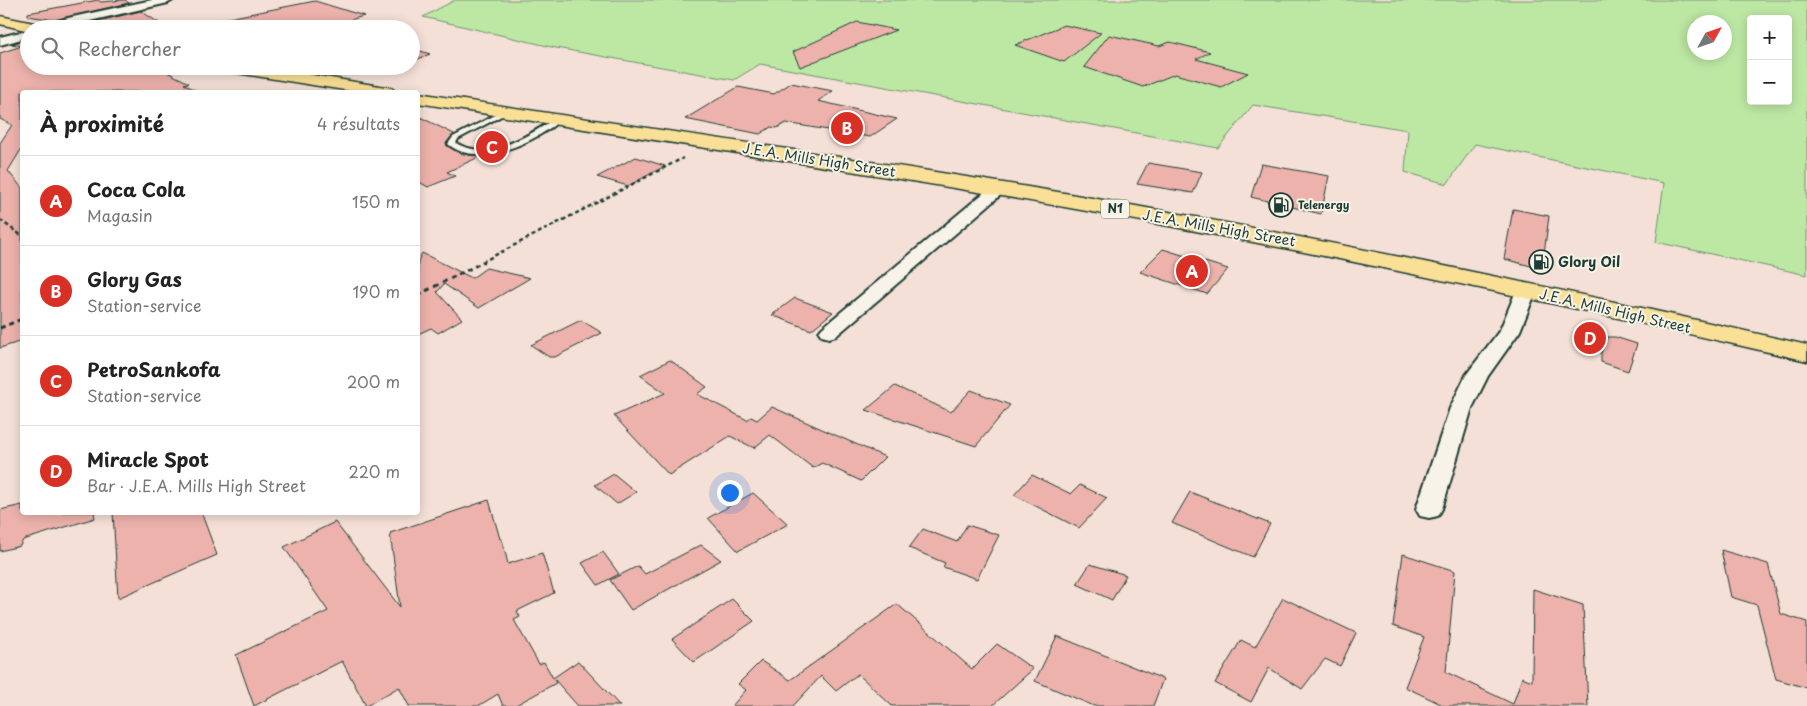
<!DOCTYPE html>
<html lang="fr">
<head>
<meta charset="utf-8">
<style>
	body { margin:0; font-family:"Playpen Sans",sans-serif; background:#f6f6f6; color:#222 }
	.controls { position:absolute; right:15px; top:15px; display:grid; overflow:hidden; border-radius:5px; box-shadow:0 2px 12px #0003 }
	.controls button { width:45px; height:45px; display:grid; place-items:center; padding:0; border:0; border-bottom:1px solid #e0e0e0; background:#fff; color:#222; font:25px sans-serif }
	.compass { position:absolute; left:1687px; top:15px; width:45px; height:45px; border-radius:50%; background:#fff; box-shadow:0 2px 12px #0003; rotate:50deg }
	.you { position:absolute; left:729px; top:492px; width:18px; height:18px; margin:-12px; border:4px solid #fff; border-radius:50%; background:#1a73e8; box-shadow:0 0 0 8px #1a73e833 }
	.badge { display:grid; place-items:center; width:32px; height:32px; border-radius:50%; background:#d93025; color:#fff; font-size:16px; font-weight:700 }
	.pin { position:absolute; translate:-50% -50%; border:2px solid #fff; box-shadow:0 1px 5px #0006 }
	.list { margin:0; padding:0; list-style:none }
	h2 { display:flex; justify-content:space-between; align-items:center; height:65px; margin:0; padding:0 20px; font-size:21px }
	h2 small { font-size:16px; font-weight:400; color:#767676 }
	.list li { display:grid; grid-template-columns:32px 1fr auto; gap:15px; align-items:center; box-sizing:border-box; height:90px; padding:0 20px; border-top:1px solid #e0e0e0 }
	.list b { display:block; font-size:19px; white-space:nowrap }
	.list p { margin:0; font-size:16px; white-space:nowrap; color:#767676 }
	.list em { font-size:16px; font-style:normal; color:#767676 }
	.icon { flex:none; width:28px; height:28px; fill:none; stroke:currentColor; stroke-width:2; stroke-linecap:round; stroke-linejoin:round }
	.map { position:relative; flex:none; width:1807px; height:706px; overflow:hidden }
	.search { position:absolute; background:#fff; box-shadow:0 2px 12px #0003; left:20px; top:20px; width:400px; height:55px; display:flex; align-items:center; gap:12px; box-sizing:border-box; padding:0 18px; border-radius:28px; color:#767676; font-size:19px }
	.panel { position:absolute; background:#fff; box-shadow:0 2px 12px #0003; left:20px; top:90px; width:400px; height:425px; border-radius:5px }
	.map>svg:first-child { display:block }
	.green { fill:#bde8a4; stroke:#6e926c; fill-rule:evenodd }
	.building { fill:#edb2ac; stroke:#1f3d34 }
	.lines { fill:none; stroke-linecap:round; stroke-linejoin:round }
	.service-casing { stroke:#1f3d34; stroke-width:4 }
	.minor-casing { stroke:#1f3d34; stroke-width:4 }
	.trunk-casing { stroke:#1f3d34; stroke-width:3 }
	.path-far1 { stroke:#1f3d34; stroke-width:2.5; stroke-dasharray:4 3; stroke-linecap:butt }
	.path { stroke:#1f3d34; stroke-width:3; stroke-dasharray:5 4; stroke-linecap:butt }
	.service { fill:#f7f3e8; fill-rule:evenodd }
	.minor { fill:#f7f3e8; fill-rule:evenodd }
	.trunk { fill:#fadf96; fill-rule:evenodd }
	.labels { text-anchor:middle; stroke-width:4; stroke-linejoin:round; paint-order:stroke }
	.far-poi-label { font-size:11px; font-weight:bold; fill:#1f3d34; stroke:#f7f3e8; text-anchor:start }
	.shield { fill:#f7f3e8; stroke:#60746a; stroke-width:1 }
	.shield-label { font-size:12px; font-weight:bold; fill:#1f3d34 }
	.street-label { font-size:14px; fill:#1f3d34; stroke:#f7f3e8 }
	.poi-label { font-size:14px; font-weight:bold; fill:#1f3d34; stroke:#f7f3e8; text-anchor:start }
</style>
</head>
<body>
<div class="map">
<svg width="1807" height="706" viewBox="0 0 1807 706">
	<rect width="100%" height="100%" fill="#f4e0d6"/>
	<filter id="ink" filterUnits="userSpaceOnUse"><feTurbulence type="fractalNoise" baseFrequency=".02" numOctaves="2"/><feDisplacementMap in="SourceGraphic" scale="10" xChannelSelector="R" yChannelSelector="G"/><feConvolveMatrix kernelMatrix="1 2 1 2 8 2 1 2 1" color-interpolation-filters="sRGB"/></filter>
	<g filter="url(#ink)">
		<path class="green" d="M 455,0 L 1807,0 L 1807,275 L 1656,242 L 1664,183 L 1475,144 L 1447,184 L 1405,172 L 1408,130 L 1253,105 L 1218,148 L 760,64 L 734,80 L 556,48 L 423,17 ZM 1751,19 L 1788,19 L 1788,101 L 1751,101 ZM 1694,22 L 1724,22 L 1724,52 L 1694,52 Z"/>
		<path class="building" d="M 98,0 L 101,2 L 125,0 L 129,3 L 54,20 L 28,16 L 28,13 Z
			M 315,1 L 364,16 L 339,23 L 356,29 L 173,29 Z
			M 141,11 L 168,29 L 68,29 L 81,25 Z
			M 857,22 L 896,30 L 800,67 L 793,52 Z
			M 1064,25 L 1101,33 L 1064,62 L 1015,45 Z
			M 1109,35 L 1159,46 L 1170,42 L 1210,52 L 1196,59 L 1248,73 L 1221,87 L 1175,74 L 1143,87 L 1084,67 Z
			M 29,39 L 29,66 L 155,66 L 189,83 L 184,84 L 199,92 L 22,92 L 22,148 L 8,171 L 22,188 L 22,341 L 0,348 L 0,143 L 12,125 L 0,119 L 0,53 L 22,46 L 12,44 Z
			M 411,48 L 430,54 L 411,62 Z
			M 791,83 L 833,91 L 818,101 L 897,119 L 870,137 L 786,123 L 777,128 L 771,127 L 760,134 L 685,119 L 738,87 L 774,94 Z
			M 418,116 L 454,134 L 446,143 L 447,146 L 460,153 L 483,155 L 447,172 L 455,176 L 428,187 L 421,183 L 418,185 Z
			M 636,157 L 665,166 L 628,186 L 597,177 Z
			M 1148,163 L 1202,172 L 1193,193 L 1137,184 Z
			M 1261,164 L 1329,176 L 1321,214 L 1251,197 Z
			M 1513,209 L 1549,216 L 1542,269 L 1504,259 Z
			M 1163,249 L 1179,254 L 1228,269 L 1207,294 L 1140,272 Z
			M 422,253 L 472,278 L 486,268 L 530,278 L 479,308 L 444,284 L 437,292 L 462,319 L 438,333 L 431,328 L 418,334 L 418,261 Z
			M 795,298 L 833,312 L 811,330 L 772,315 Z
			M 581,320 L 602,333 L 555,357 L 549,357 L 531,345 Z
			M 1607,337 L 1615,337 L 1637,344 L 1628,371 L 1601,362 L 1601,353 Z
			M 670,360 L 707,387 L 697,394 L 747,420 L 751,417 L 757,420 L 772,407 L 885,457 L 861,481 L 822,463 L 813,468 L 770,435 L 754,448 L 730,436 L 669,475 L 614,416 L 665,393 L 640,375 Z
			M 895,386 L 951,412 L 971,390 L 1010,405 L 976,446 L 866,410 Z
			M 614,474 L 636,492 L 617,504 L 595,485 Z
			M 1032,475 L 1071,494 L 1080,485 L 1107,498 L 1079,528 L 1014,495 Z
			M 1190,492 L 1270,524 L 1253,557 L 1172,523 Z
			M 753,493 L 788,524 L 738,551 L 708,518 Z
			M 489,500 L 500,539 L 502,539 L 508,564 L 542,553 L 554,593 L 517,611 L 520,617 L 514,620 L 539,664 L 544,662 L 553,678 L 578,661 L 620,706 L 578,706 L 554,679 L 556,683 L 514,706 L 503,706 L 498,694 L 478,706 L 409,706 L 399,687 L 366,706 L 342,661 L 254,706 L 236,655 L 328,611 L 284,547 L 335,522 L 400,607 L 390,533 Z
			M 22,505 L 22,512 L 94,512 L 95,518 L 23,540 L 20,546 L 0,551 L 0,510 Z
			M 113,512 L 201,512 L 217,555 L 118,598 Z
			M 967,525 L 999,535 L 977,579 L 943,567 L 945,563 L 909,548 L 923,529 L 957,542 Z
			M 701,545 L 721,560 L 631,610 L 610,580 L 638,566 L 645,574 Z
			M 1721,550 L 1768,564 L 1781,614 L 1807,622 L 1807,688 L 1776,679 L 1757,605 L 1731,597 Z
			M 603,552 L 619,574 L 598,585 L 582,563 Z
			M 1403,554 L 1455,571 L 1446,672 L 1513,704 L 1522,677 L 1532,681 L 1533,589 L 1583,605 L 1588,706 L 1445,706 L 1405,687 L 1424,637 L 1393,626 Z
			M 1090,564 L 1126,575 L 1112,600 L 1077,584 Z
			M 1283,598 L 1356,633 L 1340,666 L 1325,659 L 1302,689 L 1269,668 L 1251,702 L 1215,683 L 1241,640 L 1255,647 Z
			M 732,599 L 754,621 L 694,662 L 672,639 Z
			M 897,604 L 972,669 L 997,644 L 1033,669 L 992,706 L 892,706 L 858,674 L 836,691 L 821,676 L 793,706 L 732,706 L 746,690 L 738,684 L 761,661 L 790,680 Z
			M 1057,636 L 1163,679 L 1153,706 L 1094,706 L 1035,681 Z"/>
		<g class="lines">
			<g class="service-casing">
				<path id="service" d="M 505,110 L 508,112 L 507,113 L 458,139 L 456,143 C 488,162 527,136 555,119 L 560,120 C 537,142 476,169 448,144 L 453,137 Z"/>
			</g>
			<g class="minor-casing">
				<path id="minor" d="M 152,0 L 173,0 L 168,3 L 55,29 L 36,29 L 38,27 L 68,18 Z
					M 29,30 L 29,37 L 0,45 L 0,37 Z
					M 998,184 L 1004,186 L 1006,189 L 1004,192 L 836,336 L 829,338 L 822,336 L 819,332 L 822,328 L 992,186 Z
					M 1526,285 L 1533,287 L 1536,291 L 1520,331 L 1488,376 L 1472,408 L 1442,509 L 1438,516 L 1429,518 L 1420,516 L 1416,509 L 1450,408 L 1466,375 L 1500,330 L 1516,291 L 1519,287 Z"/>
			</g>
			<g class="trunk-casing">
				<path id="trunk" d="M 0,16 L 48,26 L 50,29 L 29,29 L 29,31 L 0,24 Z
					M 216,66 L 257,66 L 386,87 L 392,88 L 395,92 L 357,92 L 224,71 L 218,70 Z
					M 418,93 C 635,127 853,157 1070,194 C 1317,238 1563,289 1807,345 L 1807,361 C 1563,304 1317,252 1070,208 C 853,169 635,138 418,103 Z"/>
			</g>
			<path class="path-far1" d="M 0,220 L 22,236
				M 482,262 L 683,158"/>
			<path class="path" d="M 418,295 L 485,261
				M 0,328 L 22,319"/>
			<use href="#service" class="service"/>
			<use href="#minor" class="minor"/>
			<use href="#trunk" class="trunk"/>
		</g>
	</g>
	<defs>
		<g id="fuel-ring" transform="scale(1.25)"><circle r="9.5" fill="#f7f3e8" stroke="#1f3d34" stroke-width="1.5"/><path d="M-5.5-6h7V0h2V4h1.3V-2.5L3-4.5l.8-.8L6-3V5H2.5V1h-1V6h-7ZM-4.2-4.7v3.2H.2V-4.7Z" fill="#1f3d34"/></g>
	</defs>
	<g fill-rule="evenodd">
		<use href="#fuel-ring" x="1281" y="205"/>
		<use href="#fuel-ring" x="1541" y="262"/>
	</g>
	<g class="labels">
		<g class="far-poi-label">
			<text x="1298" y="209">Telenergy</text>
		</g>
		<rect class="shield" x="1101" y="199.5" width="28" height="19" rx="4"/>
		<g class="shield-label">
			<text x="1115" y="213">N1</text>
		</g>
		<g class="street-label">
			<text transform="translate(819 160) rotate(9)" y="5">J.E.A. Mills High Street</text>
			<text transform="translate(1219 228) rotate(10)" y="5">J.E.A. Mills High Street</text>
			<text transform="translate(1615 311) rotate(13)" y="5">J.E.A. Mills High Street</text>
		</g>
		<g class="poi-label">
			<text x="1558" y="267">Glory Oil</text>
		</g>
	</g>
</svg>
<div class="controls">
<button>+</button>
<button>−</button>
</div>
<svg class="compass" viewBox="-18 -18 36 36"><path d="M0-13l5 13h-10z" fill="#e53935"/><path d="M0 13l5-13h-10z" fill="#767676"/></svg>
<div class="you"></div>
<div class="pin badge" style="left:1192px;top:271px">A</div>
<div class="pin badge" style="left:847px;top:128px">B</div>
<div class="pin badge" style="left:492px;top:147px">C</div>
<div class="pin badge" style="left:1590px;top:338px">D</div>
<div class="search"><svg class="icon" aria-label="search" viewBox="0 0 24 24"><circle cx="10" cy="10" r="6"/><path d="M15 15l6 6"/></svg>Rechercher</div>
<section class="panel">
<h2>À proximité<small>4 résultats</small></h2>
<ul class="list">
<li><span class="badge">A</span><div><b>Coca Cola</b><p>Magasin</p></div><em>150 m</em></li>
<li><span class="badge">B</span><div><b>Glory Gas</b><p>Station-service</p></div><em>190 m</em></li>
<li><span class="badge">C</span><div><b>PetroSankofa</b><p>Station-service</p></div><em>200 m</em></li>
<li><span class="badge">D</span><div><b>Miracle Spot</b><p>Bar · J.E.A. Mills High Street</p></div><em>220 m</em></li>
</ul>
</section>
</div>
</body>
</html>
